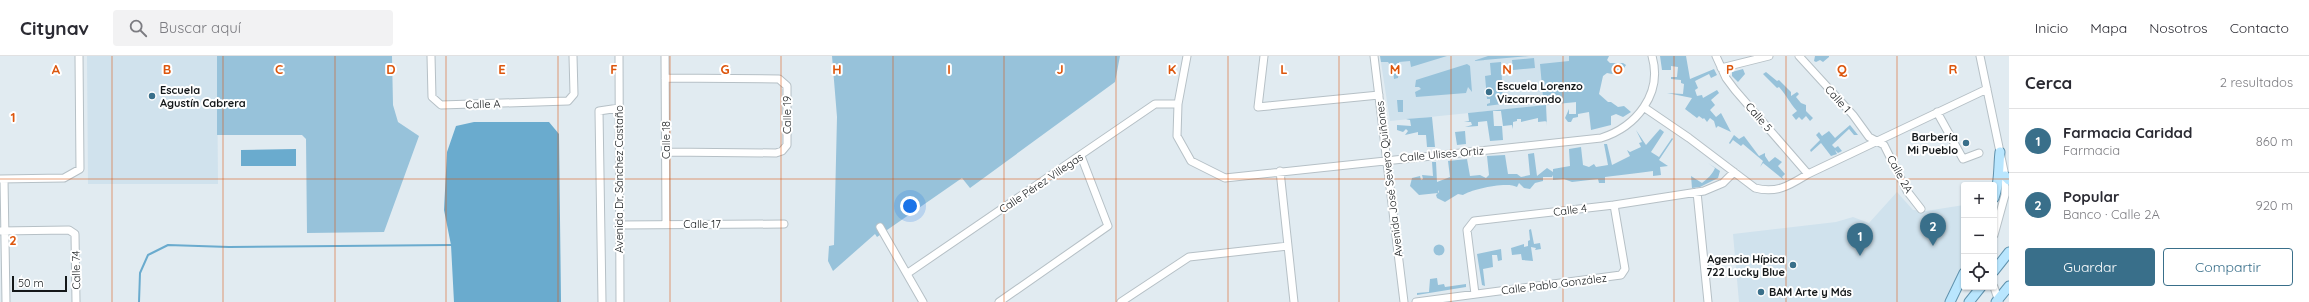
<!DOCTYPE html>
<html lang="es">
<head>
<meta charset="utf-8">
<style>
	body { margin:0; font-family:Quicksand,sans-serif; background:#f2f2f3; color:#2b2b33 }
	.controls { position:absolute; right:12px; bottom:12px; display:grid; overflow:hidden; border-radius:4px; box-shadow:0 1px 3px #0004 }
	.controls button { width:36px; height:36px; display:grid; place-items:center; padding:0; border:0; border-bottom:1px solid #e1e1e2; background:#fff; color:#2b2b33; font:20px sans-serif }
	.scale { position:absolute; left:12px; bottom:10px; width:55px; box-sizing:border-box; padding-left:4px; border:2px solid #131719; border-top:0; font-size:11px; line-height:14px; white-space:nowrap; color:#131719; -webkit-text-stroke:3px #fff; paint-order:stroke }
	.you { position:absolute; left:910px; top:150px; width:14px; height:14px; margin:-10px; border:3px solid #fff; border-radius:50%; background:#1a73e8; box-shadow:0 0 0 6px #1a73e833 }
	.badge { display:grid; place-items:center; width:26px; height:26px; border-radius:50%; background:#396f8a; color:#fff; font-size:13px; font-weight:700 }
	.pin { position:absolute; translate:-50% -33px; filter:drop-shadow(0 1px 2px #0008) }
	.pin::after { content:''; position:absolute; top:21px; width:14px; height:12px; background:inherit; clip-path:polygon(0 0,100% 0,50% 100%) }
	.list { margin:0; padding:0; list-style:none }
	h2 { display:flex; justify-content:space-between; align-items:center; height:52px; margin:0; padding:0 16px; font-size:17px }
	h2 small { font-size:13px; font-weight:400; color:#7c7c81 }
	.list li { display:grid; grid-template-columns:26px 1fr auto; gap:12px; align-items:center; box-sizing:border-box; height:64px; padding:0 16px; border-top:1px solid #e1e1e2 }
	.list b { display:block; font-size:15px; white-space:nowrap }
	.list p { margin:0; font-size:13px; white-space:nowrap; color:#7c7c81 }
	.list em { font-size:13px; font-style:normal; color:#7c7c81 }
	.actions { display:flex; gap:8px; padding:12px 16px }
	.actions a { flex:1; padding:9px 0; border:1px solid #396f8a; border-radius:4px; text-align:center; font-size:14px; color:#396f8a }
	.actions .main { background:#396f8a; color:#fff }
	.icon { flex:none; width:22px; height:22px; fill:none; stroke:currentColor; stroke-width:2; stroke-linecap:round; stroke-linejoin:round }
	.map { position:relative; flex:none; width:2009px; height:246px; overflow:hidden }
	header { display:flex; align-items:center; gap:24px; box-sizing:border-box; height:56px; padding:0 20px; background:#fff; border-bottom:1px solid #e1e1e2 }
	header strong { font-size:19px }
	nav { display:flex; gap:22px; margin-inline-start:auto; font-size:14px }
	.search { width:280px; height:36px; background:#f2f2f3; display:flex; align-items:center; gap:10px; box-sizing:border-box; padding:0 14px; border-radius:4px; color:#7c7c81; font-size:15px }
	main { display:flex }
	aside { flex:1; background:#fff }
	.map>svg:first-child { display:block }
	.built { fill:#d0e2ed }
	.green { fill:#97c2da }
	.water { fill:#6aabce }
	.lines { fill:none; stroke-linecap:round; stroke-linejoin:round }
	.stream { stroke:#6aabce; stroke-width:2 }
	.minor-casing { stroke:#b6c0c6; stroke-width:9 }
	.major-casing { stroke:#6092ad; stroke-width:11 }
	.minor { stroke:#fff; stroke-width:7 }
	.major { stroke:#b9e6fe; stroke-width:9 }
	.grid { fill:none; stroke:#dd560d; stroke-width:1; stroke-opacity:0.55 }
	.poi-dot { fill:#396f8a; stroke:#fff; stroke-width:1.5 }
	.labels { text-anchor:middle; stroke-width:4; stroke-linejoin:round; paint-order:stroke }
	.poi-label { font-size:11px; font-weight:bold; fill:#131719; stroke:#fff; text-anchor:start }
	.street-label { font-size:11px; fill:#131719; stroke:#fff }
	.grid-label { font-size:13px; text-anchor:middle; font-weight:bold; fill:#dd560d; stroke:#fff; stroke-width:4; stroke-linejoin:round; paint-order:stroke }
</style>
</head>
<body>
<header>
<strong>Citynav</strong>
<div class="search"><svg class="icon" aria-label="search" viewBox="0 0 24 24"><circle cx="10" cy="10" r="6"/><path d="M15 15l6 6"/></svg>Buscar aquí</div>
<nav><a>Inicio</a><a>Mapa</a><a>Nosotros</a><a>Contacto</a></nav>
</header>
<main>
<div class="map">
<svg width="2009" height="246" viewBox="0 0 2009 246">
	<rect width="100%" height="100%" fill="#e1ebf1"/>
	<path class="built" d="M 87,0 L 217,0 L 218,128 L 88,128 Z
		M 1380,0 L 1609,0 L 1588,45 L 1390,65 Z
		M 1897,136 L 1913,154 L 1926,155 L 1964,149 L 1964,207 L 1947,246 L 1739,246 L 1733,178 L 1836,166 L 1853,161 L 1869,167 Z"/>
	<path class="green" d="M 217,0 L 392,0 L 393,49 L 398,66 L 419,80 L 384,176 L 307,177 L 306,83 L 302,79 L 217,79 Z
		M 832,0 L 1120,0 L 1115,26 L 970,132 L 962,122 L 877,181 L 875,178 L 833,215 L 828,205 L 829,190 L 834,189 L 837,61 Z
		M 1380,0 L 1447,0 L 1411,11 L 1410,5 L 1399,6 L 1398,22 L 1394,23 L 1393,13 L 1388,6 L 1381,6 Z
		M 1488,0 L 1529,0 L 1473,5 Z
		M 1569,0 L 1609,0 L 1607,4 L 1610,7 L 1623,7 L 1626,9 L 1622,15 L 1620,13 L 1612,18 L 1607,17 L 1603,20 L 1599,38 L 1608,46 L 1611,46 L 1618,51 L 1624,50 L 1631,56 L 1623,61 L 1616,58 L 1611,60 L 1611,69 L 1591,74 L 1589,56 L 1578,58 L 1578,61 L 1573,62 L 1571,66 L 1568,66 L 1565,62 L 1569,53 L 1569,58 L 1576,58 L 1576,46 L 1546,49 L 1547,70 L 1547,65 L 1538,66 L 1538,62 L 1521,66 L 1521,63 L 1517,63 L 1517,65 L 1513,66 L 1513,73 L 1512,69 L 1503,70 L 1501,55 L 1493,55 L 1494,70 L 1502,70 L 1503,84 L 1490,85 L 1487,65 L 1478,66 L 1478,70 L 1465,71 L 1472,69 L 1471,66 L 1464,66 L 1469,65 L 1468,57 L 1546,49 L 1545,44 L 1539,45 L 1539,42 L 1543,41 L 1540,8 L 1569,5 Z
		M 1660,0 L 1686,0 L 1690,23 L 1714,13 L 1717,19 L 1711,22 L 1709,18 L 1695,25 L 1698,32 L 1695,34 L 1697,40 L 1702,39 L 1703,42 L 1717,34 L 1719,37 L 1711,44 L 1715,49 L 1710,54 L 1716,61 L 1721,57 L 1731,76 L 1718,70 L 1716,72 L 1714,65 L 1710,62 L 1707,66 L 1704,62 L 1703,63 L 1699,60 L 1697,62 L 1685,53 L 1692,42 L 1667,37 L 1683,38 L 1684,28 L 1681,27 L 1681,24 L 1671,23 L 1671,21 L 1677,21 L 1678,11 L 1671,10 L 1671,14 L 1662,14 Z
		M 1815,0 L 1829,0 L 1829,1 L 1823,6 L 1820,4 L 1816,6 L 1814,5 Z
		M 1534,2 L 1535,12 L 1513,14 L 1512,4 Z
		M 1501,6 L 1503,45 L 1508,45 L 1509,47 L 1487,50 L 1487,48 L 1490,47 L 1490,43 L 1487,43 L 1485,20 L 1491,19 L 1490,7 Z
		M 1467,8 L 1470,10 L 1472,36 L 1468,31 L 1466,37 L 1416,41 L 1415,36 L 1421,33 L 1419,31 L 1415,31 L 1416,24 Z
		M 1743,13 L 1745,18 L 1738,26 L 1732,20 L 1732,16 Z
		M 1766,16 L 1777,25 L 1779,24 L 1791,36 L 1791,40 L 1797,36 L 1799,38 L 1796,41 L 1801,47 L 1806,49 L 1806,55 L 1813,62 L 1810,65 L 1806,60 L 1802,64 L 1799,61 L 1796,64 L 1792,59 L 1797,55 C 1789,46 1787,40 1779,31 L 1777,32 L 1763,18 Z
		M 1397,44 L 1403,44 L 1403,56 L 1398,56 Z
		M 1432,61 L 1435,91 L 1427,91 L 1426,79 L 1418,79 L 1418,76 L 1405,79 L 1408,75 L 1406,73 L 1403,76 L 1397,74 L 1397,69 L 1411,70 L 1410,64 L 1406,63 Z
		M 1850,69 L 1858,79 L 1854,79 L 1849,73 L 1832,89 L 1835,92 L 1838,90 L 1842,95 L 1838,97 L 1835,94 L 1837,98 L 1831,100 L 1821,87 L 1811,96 L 1810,94 L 1820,84 L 1816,79 L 1819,76 L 1822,80 L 1829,75 L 1835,82 Z
		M 1660,73 L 1664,76 L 1651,96 L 1659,101 L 1672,82 L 1673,83 L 1659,104 L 1668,110 L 1660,111 L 1661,119 L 1653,120 L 1653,115 C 1639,117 1621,119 1605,121 L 1605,127 L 1599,127 L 1598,123 L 1572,126 L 1564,123 L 1553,124 L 1553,119 L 1552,121 L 1543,121 L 1543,125 L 1535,127 L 1530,133 L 1524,132 L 1519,127 L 1517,131 C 1508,125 1471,133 1463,139 L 1458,138 L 1445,146 L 1437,142 L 1436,139 L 1439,136 L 1438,134 L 1438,137 L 1419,139 L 1410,130 L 1412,122 L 1420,120 L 1421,124 L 1423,123 L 1422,119 L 1433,120 L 1432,106 L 1436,106 L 1437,126 L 1450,121 L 1448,105 L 1467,103 L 1470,120 L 1480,119 L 1486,122 L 1489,119 L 1487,100 L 1505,99 L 1508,118 L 1517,118 L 1521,121 L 1530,119 L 1528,98 L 1534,97 L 1537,120 L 1547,112 L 1553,116 L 1553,113 L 1570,110 L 1569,93 L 1581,91 L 1583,109 L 1589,111 L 1594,108 L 1596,111 L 1608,109 L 1604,88 L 1607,88 L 1612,109 L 1630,100 L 1627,94 L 1630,96 L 1641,91 L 1639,87 L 1642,86 L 1636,74 L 1646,89 Z
		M 1465,75 L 1466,88 L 1457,89 L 1455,76 Z
		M 1734,79 L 1739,83 L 1744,80 L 1759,100 L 1765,97 L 1765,100 L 1769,106 L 1775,101 L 1782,106 L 1778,110 L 1785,118 L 1782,121 L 1784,124 L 1763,107 L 1760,111 L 1763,105 L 1743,88 L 1741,90 L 1733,84 L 1730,88 L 1729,87 Z
		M 1708,107 L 1720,115 L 1718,122 L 1700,131 L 1692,132 L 1691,120 L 1702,127 C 1707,123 1712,119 1715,112 Z
		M 1531,173 L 1534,188 L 1540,187 L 1541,193 L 1535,194 L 1536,192 L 1531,191 L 1533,205 L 1522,204 L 1521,198 L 1512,199 L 1511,192 L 1524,188 L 1524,191 L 1528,190 L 1528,185 L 1530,184 L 1529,174 Z
		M1433.5 194a5.5 5.5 0 1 1 11 0a5.5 5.5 0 1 1-11 0Z
		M 1501,193 L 1502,204 L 1498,205 L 1497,199 L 1492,199 L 1493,211 L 1483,213 L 1485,230 L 1482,229 L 1477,198 Z
		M 1437,222 L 1438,229 L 1444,228 L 1445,231 L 1466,228 L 1466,231 L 1417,239 L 1417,237 L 1429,236 L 1430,223 Z"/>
	<path class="water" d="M 474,66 L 549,66 L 559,78 L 561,246 L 454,246 L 451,189 L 444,154 L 447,96 L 456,70 Z
		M 296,93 L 296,110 L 241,110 L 241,94 Z"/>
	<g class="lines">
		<path class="stream" d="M 139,246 L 140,217 L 148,199 L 168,189 L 229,191 L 451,189"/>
		<g class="minor-casing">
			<path id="minor" d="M 431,0 L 432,41 L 441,49 L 568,45 L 574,38 L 573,0
				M 619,0 L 620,246
				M 665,0 L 666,168
				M 1187,0 L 1178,48 L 1177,80 L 1191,105 L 1225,122 L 1601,82 C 1636,71 1663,38 1652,0
				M 1264,0 L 1258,51 L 1379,39
				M 1374,0 L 1404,246
				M 1716,0 L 1726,22 L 1735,34 L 1808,118
				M 1799,0 L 1853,59 L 1869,81 L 1884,89 L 1907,135 L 1921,153
				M 1980,0 L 2005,120 L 2005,139 L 1994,179
				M 1721,12 L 1769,0
				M 665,22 L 779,23 L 787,30 L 787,89 L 782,95 L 776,97 L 666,96
				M 1645,52 L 1689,82 L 1755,132 C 1777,138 1790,129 1808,118 L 1987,33
				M 1937,56 L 1963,103 L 1979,97
				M 1280,115 L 1294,246
				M 0,123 L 64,122 L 80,113 L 79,0
				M 4,123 L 6,246
				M 1697,136 L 1708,246
				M 619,169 L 784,168
				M 880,171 L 923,246
				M 0,175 L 69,174 L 75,178 L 76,246
				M 908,217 L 1155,48 L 1178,48
				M 1994,231 L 1999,246
				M 1475,238 L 1467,174 L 1474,165 L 1614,149 L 1704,135 L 1723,127 L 1734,116
				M 602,246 L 599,55 L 619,52
				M 999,246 L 1108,170 L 1081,100
				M 1121,246 L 1189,201 L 1288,190
				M 1416,246 L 1621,219 L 1625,213 L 1614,149"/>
		</g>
		<g class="major-casing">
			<path id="major" d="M 2005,120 L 2009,124
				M 1994,142 C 2000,126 1998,112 2000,96
				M 1994,215 L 2009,196
				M 1950,246 L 1964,217
				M 1969,246 L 1981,231
				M 1996,246 L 2009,230"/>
		</g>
		<use href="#minor" class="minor"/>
		<use href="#major" class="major"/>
	</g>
	<path class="grid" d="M 112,0 L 112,246M 223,0 L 223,246M 335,0 L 335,246M 446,0 L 446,246M 558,0 L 558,246M 670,0 L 670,246M 781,0 L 781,246M 893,0 L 893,246M 1004,0 L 1004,246M 1116,0 L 1116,246M 1228,0 L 1228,246M 1339,0 L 1339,246M 1451,0 L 1451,246M 1563,0 L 1563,246M 1674,0 L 1674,246M 1786,0 L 1786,246M 1897,0 L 1897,246M 0,123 L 2009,123"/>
	<g class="poi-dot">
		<circle cx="1489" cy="36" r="4"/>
		<circle cx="152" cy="40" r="4"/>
		<circle cx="1966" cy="87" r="4"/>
		<circle cx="1793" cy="209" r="4"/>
		<circle cx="1761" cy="236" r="4"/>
	</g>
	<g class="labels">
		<g class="poi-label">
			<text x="1497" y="34">Escuela Lorenzo<tspan x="1497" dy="13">Vizcarrondo</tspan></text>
			<text x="160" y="38">Escuela<tspan x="160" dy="13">Agustín Cabrera</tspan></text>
			<text x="1958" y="85" text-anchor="end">Barbería<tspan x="1958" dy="13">Mi Pueblo</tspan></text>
			<text x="1785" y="207" text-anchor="end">Agencia Hípica<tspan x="1785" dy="13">722 Lucky Blue</tspan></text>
			<text x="1769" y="240">BAM Arte y Más</text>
		</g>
		<g class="street-label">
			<text transform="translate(1838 43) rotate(48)" y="4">Calle 1</text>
			<text transform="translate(483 48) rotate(-2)" y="4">Calle A</text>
			<text transform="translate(787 59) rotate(-90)" y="4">Calle 19</text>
			<text transform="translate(1759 61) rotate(49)" y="4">Calle 5</text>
			<text transform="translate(666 84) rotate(-90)" y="4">Calle 18</text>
			<text transform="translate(1442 98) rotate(-5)" y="4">Calle Ulises Ortiz</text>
			<text transform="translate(1900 118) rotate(61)" y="4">Calle 2A</text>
			<text transform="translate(619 123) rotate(-90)" y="4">Avenida Dr. Sánchez Castaño</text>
			<text transform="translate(1389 123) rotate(-97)" y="4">Avenida José Severo Quiñones</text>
			<text transform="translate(1041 127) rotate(-34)" y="4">Calle Pérez Villegas</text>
			<text transform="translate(1570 154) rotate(-7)" y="4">Calle 4</text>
			<text x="702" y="172">Calle 17</text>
			<text transform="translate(76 214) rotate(-91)" y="4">Calle 74</text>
			<text transform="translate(1554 228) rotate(-7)" y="4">Calle Pablo González</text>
		</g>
	</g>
	<g class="grid-label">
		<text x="56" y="18">A</text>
		<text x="167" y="18">B</text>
		<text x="279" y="18">C</text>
		<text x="391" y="18">D</text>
		<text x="502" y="18">E</text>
		<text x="614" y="18">F</text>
		<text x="725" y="18">G</text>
		<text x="837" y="18">H</text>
		<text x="949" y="18">I</text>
		<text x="1060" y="18">J</text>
		<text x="1172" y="18">K</text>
		<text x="1284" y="18">L</text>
		<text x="1395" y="18">M</text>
		<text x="1507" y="18">N</text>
		<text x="1618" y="18">O</text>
		<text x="1730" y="18">P</text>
		<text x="1842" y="18">Q</text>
		<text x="1953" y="18">R</text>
		<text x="13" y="66">1</text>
		<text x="13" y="189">2</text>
	</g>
</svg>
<div class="controls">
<button>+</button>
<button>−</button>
<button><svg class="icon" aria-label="locate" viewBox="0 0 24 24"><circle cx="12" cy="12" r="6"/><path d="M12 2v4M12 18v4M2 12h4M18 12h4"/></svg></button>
</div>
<div class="scale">50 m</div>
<div class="you"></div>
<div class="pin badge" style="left:1860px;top:200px">1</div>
<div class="pin badge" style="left:1933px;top:190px">2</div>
</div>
<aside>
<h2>Cerca<small>2 resultados</small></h2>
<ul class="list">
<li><span class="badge">1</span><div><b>Farmacia Caridad</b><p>Farmacia</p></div><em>860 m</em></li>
<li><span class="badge">2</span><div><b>Popular</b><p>Banco · Calle 2A</p></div><em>920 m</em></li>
</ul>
<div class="actions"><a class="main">Guardar</a><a>Compartir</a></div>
</aside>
</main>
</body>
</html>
